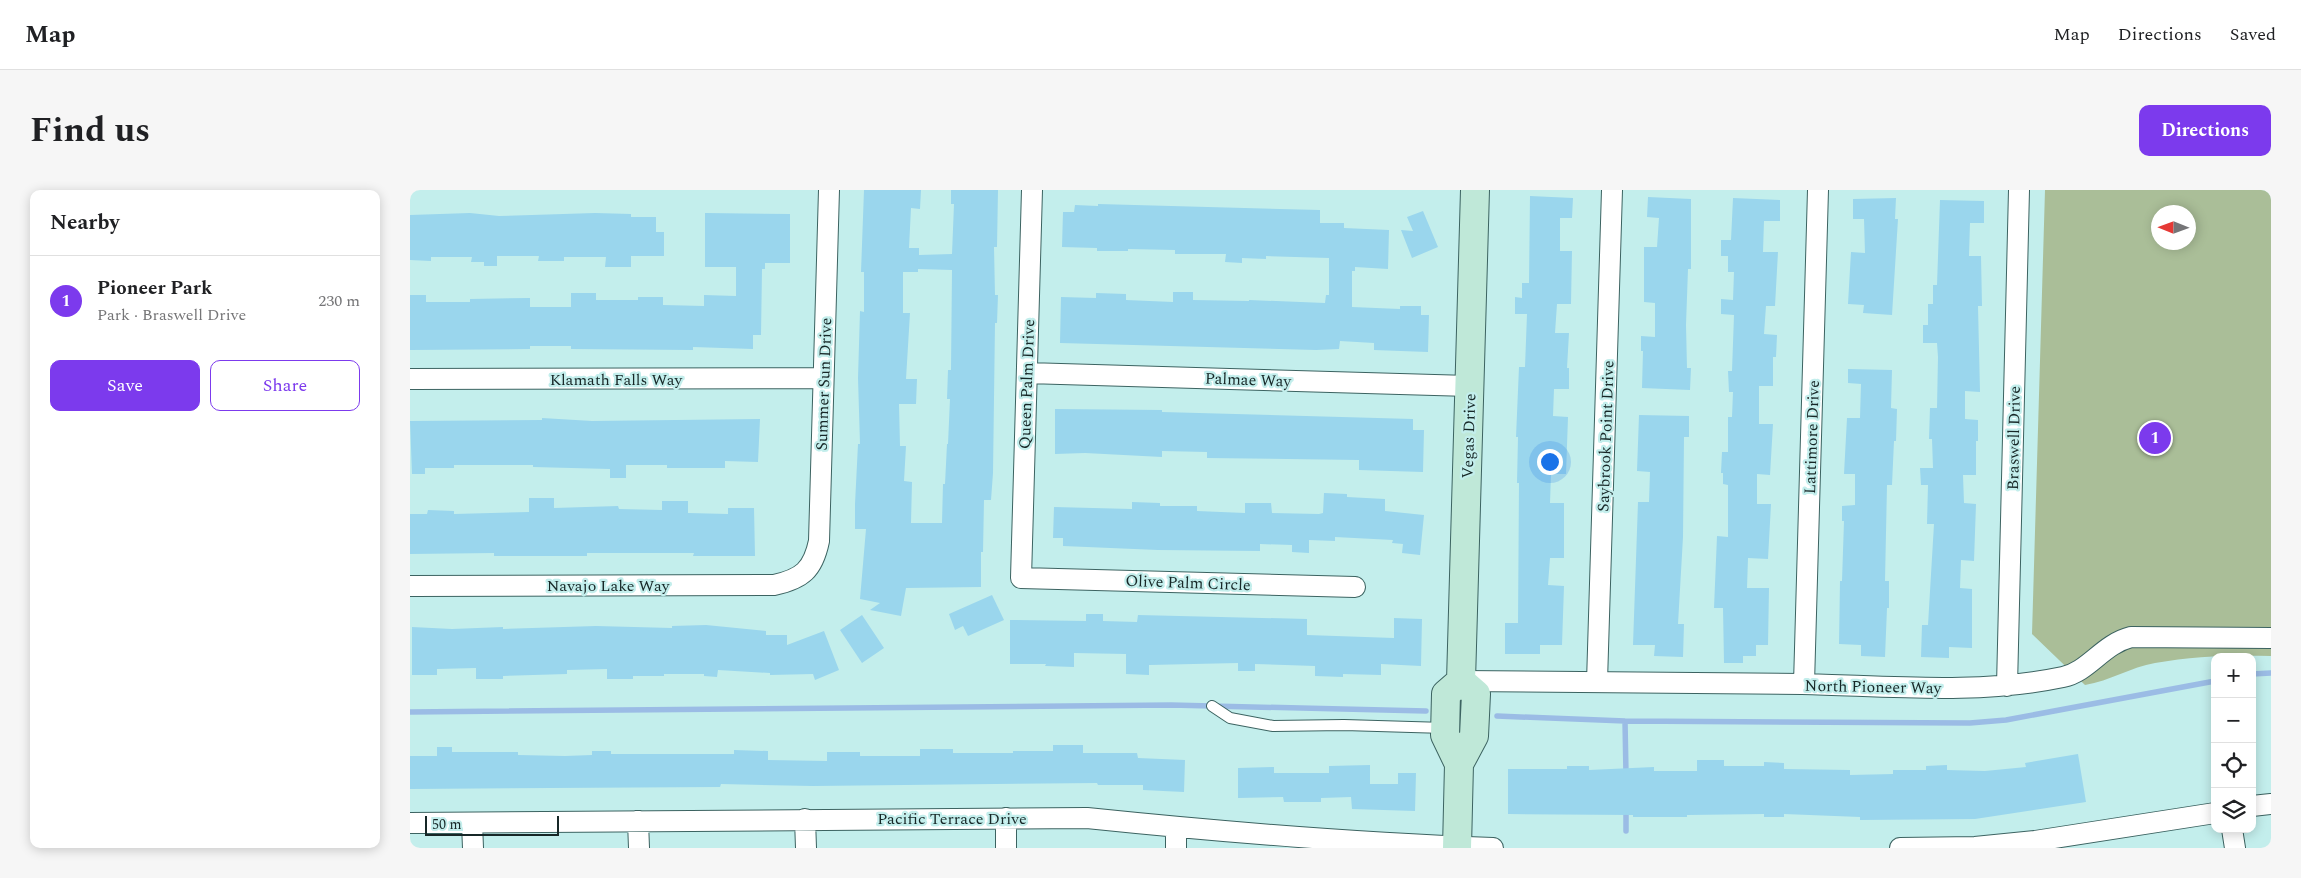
<!DOCTYPE html>
<html lang="en">
<head>
<meta charset="utf-8">
<style>
	body { margin:0; font-family:Spectral,serif; background:#f6f6f6; color:#202124 }
	.controls { position:absolute; right:15px; bottom:15px; display:grid; overflow:hidden; border-radius:10px; box-shadow:0 2px 12px #0003 }
	.controls button { width:45px; height:45px; display:grid; place-items:center; padding:0; border:0; border-bottom:1px solid #e0e0e0; background:#fff; color:#202124; font:25px sans-serif }
	.compass { position:absolute; left:1741px; top:15px; width:45px; height:45px; border-radius:50%; background:#fff; box-shadow:0 2px 12px #0003; rotate:271deg }
	.scale { position:absolute; left:15px; bottom:12px; width:134px; box-sizing:border-box; padding-left:5px; border:2px solid #172727; border-top:0; font-size:14px; line-height:18px; white-space:nowrap; color:#172727; -webkit-text-stroke:4px #c3eeec; paint-order:stroke }
	.you { position:absolute; left:1139px; top:271px; width:18px; height:18px; margin:-12px; border:4px solid #fff; border-radius:50%; background:#1a73e8; box-shadow:0 0 0 8px #1a73e833 }
	.badge { display:grid; place-items:center; width:32px; height:32px; border-radius:50%; background:#7c3aed; color:#fff; font-size:16px; font-weight:700 }
	.pin { position:absolute; translate:-50% -50%; border:2px solid #fff; box-shadow:0 1px 5px #0006 }
	.list { margin:0; padding:0; list-style:none }
	h2 { display:flex; justify-content:space-between; align-items:center; height:65px; margin:0; padding:0 20px; font-size:21px }
	h2 small { font-size:16px; font-weight:400; color:#757577 }
	.list li { display:grid; grid-template-columns:32px 1fr auto; gap:15px; align-items:center; box-sizing:border-box; height:90px; padding:0 20px; border-top:1px solid #e0e0e0 }
	.list b { display:block; font-size:19px; white-space:nowrap }
	.list p { margin:0; font-size:16px; white-space:nowrap; color:#757577 }
	.list em { font-size:16px; font-style:normal; color:#757577 }
	.actions { display:flex; gap:10px; padding:15px 20px }
	.actions a { flex:1; padding:11px 0; border:1px solid #7c3aed; border-radius:10px; text-align:center; font-size:18px; color:#7c3aed }
	.actions .main { background:#7c3aed; color:#fff }
	.icon { flex:none; width:28px; height:28px; fill:none; stroke:currentColor; stroke-width:2; stroke-linecap:round; stroke-linejoin:round }
	.map { position:relative; flex:none; width:1861px; height:658px; overflow:hidden; border-radius:10px }
	header { display:flex; align-items:center; gap:30px; box-sizing:border-box; height:70px; padding:0 25px; background:#fff; border-bottom:1px solid #e0e0e0 }
	header strong { font-size:24px }
	nav { display:flex; gap:28px; margin-inline-start:auto; font-size:18px }
	.intro { display:flex; align-items:center; justify-content:space-between; box-sizing:border-box; height:120px; padding:0 30px }
	h1 { margin:0; font-size:35px }
	.button { padding:12px 22px; border-radius:10px; background:#7c3aed; color:#fff; font-size:18px; font-weight:700 }
	main { display:flex; gap:30px; padding:0 30px }
	aside { flex:1; background:#fff; border-radius:10px; box-shadow:0 2px 12px #0003 }
	.map>svg:first-child { display:block }
	.green { fill:#aabe98; fill-rule:evenodd }
	.lines { fill:none; stroke-linecap:round; stroke-linejoin:round }
	.stream { stroke:#9bbce5; stroke-width:5.5 }
	.building { fill:#9ad6ed; fill-rule:evenodd }
	.service-casing { stroke:#3c6361; stroke-width:12 }
	.minor-casing { stroke:#3c6361; stroke-width:22 }
	.secondary-casing { stroke:#3c6361; stroke-width:30 }
	.service { stroke:#fff; stroke-width:10 }
	.minor { stroke:#fff; stroke-width:20 }
	.secondary { stroke:#bfe8d8; stroke-width:28 }
	.labels { text-anchor:middle; stroke-width:4.5; stroke-linejoin:round; paint-order:stroke }
	.street-label { font-size:16px; fill:#172727; stroke:#c3eeec }
</style>
</head>
<body>
<header>
<strong>Map</strong>
<nav><a>Map</a><a>Directions</a><a>Saved</a></nav>
</header>
<div class="intro"><h1>Find us</h1><a class="button">Directions</a></div>
<main>
<aside>
<h2>Nearby<small></small></h2>
<ul class="list">
<li><span class="badge">1</span><div><b>Pioneer Park</b><p>Park · Braswell Drive</p></div><em>230 m</em></li>
</ul>
<div class="actions"><a class="main">Save</a><a>Share</a></div>
</aside>
<div class="map">
<svg width="1861" height="658" viewBox="0 0 1861 658">
	<rect width="100%" height="100%" fill="#c3eeec"/>
	<path class="green" d="M 1635,0 L 1861,0 L 1861,466 C 1822,465 1784,466 1745,473 C 1721,477 1700,491 1675,495 L 1622,444 ZM 1748,22 L 1778,22 L 1778,52 L 1748,52 Z"/>
	<g class="lines">
		<path class="stream" d="M 1842,484 L 1861,483
			M 0,522 L 761,515 L 1016,521
			M 1087,526 L 1215,531 L 1560,533 L 1596,530 L 1805,491
			M 1215,531 L 1216,584
			M 1216,618 L 1216,641"/>
	</g>
	<path class="building" d="M 454,0 L 511,0 L 510,19 L 501,18 L 499,58 L 509,58 L 509,65 L 542,64 L 544,14 L 541,14 L 541,0 L 588,0 L 587,57 L 584,57 L 585,105 L 588,105 L 587,133 L 585,133 L 583,283 L 581,310 L 574,310 L 573,362 L 571,362 L 571,397 L 496,398 L 491,426 L 460,420 L 470,413 L 450,409 L 456,339 L 445,339 L 445,314 L 448,254 L 450,254 L 448,188 L 450,121 L 454,122 L 454,82 L 451,82 ZM 508,79 L 542,80 L 541,180 L 538,180 L 537,209 L 540,209 L 538,254 L 537,254 L 535,294 L 533,294 L 532,333 L 501,333 L 502,292 L 494,291 L 496,256 L 490,256 L 489,214 L 506,214 L 507,189 L 496,189 L 500,123 L 493,123 L 493,82 L 508,82 Z
		M 1120,6 L 1163,8 L 1162,28 L 1150,28 L 1150,61 L 1162,61 L 1161,114 L 1147,114 L 1145,143 L 1159,143 L 1157,178 L 1159,178 L 1159,199 L 1144,199 L 1143,226 L 1158,227 L 1156,284 L 1141,284 L 1140,313 L 1154,313 L 1154,368 L 1140,368 L 1138,395 L 1154,396 L 1152,455 L 1130,455 L 1130,464 L 1095,464 L 1095,433 L 1108,433 L 1109,293 L 1107,293 L 1108,247 L 1106,247 L 1109,177 L 1115,177 L 1117,124 L 1105,124 L 1105,107 L 1112,108 L 1112,93 L 1119,93 Z
		M 1238,7 L 1281,9 L 1281,79 L 1278,79 L 1276,135 L 1277,178 L 1281,178 L 1280,200 L 1232,198 L 1233,161 L 1231,161 L 1231,146 L 1245,147 L 1245,113 L 1234,112 L 1234,57 L 1247,57 L 1249,28 L 1237,27 Z
		M 1323,8 L 1370,10 L 1370,31 L 1354,31 L 1353,62 L 1368,62 L 1365,116 L 1356,116 L 1354,144 L 1367,145 L 1366,167 L 1363,167 L 1363,196 L 1349,196 L 1349,234 L 1363,234 L 1360,285 L 1347,284 L 1347,314 L 1361,314 L 1358,369 L 1338,368 L 1337,398 L 1359,398 L 1358,455 L 1346,455 L 1346,466 L 1333,466 L 1333,473 L 1314,473 L 1313,418 L 1304,418 L 1307,346 L 1318,347 L 1318,295 L 1313,294 L 1313,283 L 1311,283 L 1312,262 L 1318,262 L 1318,227 L 1322,227 L 1323,202 L 1319,202 L 1318,181 L 1322,181 L 1324,125 L 1311,124 L 1311,109 L 1323,110 L 1324,82 L 1318,82 L 1318,66 L 1311,66 L 1311,50 L 1321,50 Z
		M 1486,8 L 1485,29 L 1488,29 L 1482,125 L 1453,123 L 1454,115 L 1438,114 L 1441,62 L 1455,63 L 1454,29 L 1443,29 L 1443,9 Z
		M 1530,10 L 1574,11 L 1574,33 L 1560,33 L 1559,66 L 1571,66 L 1572,116 L 1568,116 L 1570,202 L 1555,201 L 1555,229 L 1568,230 L 1568,251 L 1566,251 L 1566,285 L 1553,285 L 1554,313 L 1566,314 L 1564,371 L 1551,370 L 1550,398 L 1562,399 L 1562,458 L 1539,457 L 1539,468 L 1511,467 L 1512,435 L 1518,435 L 1524,334 L 1517,334 L 1518,295 L 1511,295 L 1510,278 L 1523,278 L 1522,249 L 1519,249 L 1520,218 L 1527,218 L 1528,167 L 1527,153 L 1513,153 L 1513,135 L 1518,135 L 1518,114 L 1523,114 L 1523,95 L 1527,95 Z
		M 688,14 L 910,20 L 910,33 L 934,33 L 934,38 L 979,40 L 978,79 L 945,77 L 945,81 L 942,81 L 942,117 L 990,119 L 990,116 L 1011,116 L 1011,125 L 1019,125 L 1018,162 L 964,160 L 964,153 L 930,151 L 929,159 L 906,160 L 650,153 L 651,107 L 686,108 L 686,103 L 716,104 L 716,110 L 763,112 L 763,102 L 783,102 L 783,110 L 839,111 L 839,110 L 915,113 L 916,105 L 919,105 L 919,68 L 856,66 L 856,69 L 832,68 L 832,73 L 815,72 L 816,64 L 765,64 L 765,60 L 718,59 L 718,61 L 687,61 L 687,58 L 652,57 L 653,22 L 664,22 L 665,15 L 688,16 Z
		M 1013,21 L 1028,57 L 1002,68 L 991,40 L 1003,41 L 997,27 Z
		M 60,23 L 89,26 L 185,23 L 221,24 L 221,27 L 246,27 L 246,42 L 254,42 L 254,66 L 221,66 L 221,77 L 195,77 L 196,67 L 154,67 L 154,71 L 128,71 L 129,66 L 87,66 L 87,76 L 74,76 L 74,72 L 61,72 L 62,67 L 21,67 L 21,71 L 0,70 L 0,25 Z
		M 295,23 L 380,24 L 380,73 L 355,73 L 355,79 L 352,79 L 351,145 L 343,145 L 343,159 L 283,157 L 283,160 L 161,159 L 161,156 L 120,156 L 120,159 L 0,160 L 0,105 L 16,105 L 16,112 L 60,112 L 60,109 L 120,108 L 120,117 L 161,117 L 161,103 L 186,103 L 186,110 L 228,110 L 228,107 L 253,107 L 253,115 L 294,116 L 294,105 L 326,106 L 326,77 L 295,77 Z
		M 1438,179 L 1482,180 L 1481,218 L 1487,219 L 1486,251 L 1484,251 L 1482,295 L 1477,295 L 1475,391 L 1479,391 L 1479,418 L 1477,418 L 1475,467 L 1451,466 L 1451,455 L 1429,454 L 1430,391 L 1432,391 L 1434,331 L 1432,331 L 1432,316 L 1445,315 L 1445,284 L 1434,284 L 1437,228 L 1450,228 L 1451,194 L 1438,193 Z
		M 645,219 L 752,220 L 752,222 L 1003,229 L 1003,240 L 1014,240 L 1013,282 L 949,280 L 949,270 L 797,268 L 797,262 L 752,261 L 752,267 L 675,263 L 645,264 Z
		M 1229,225 L 1279,226 L 1279,247 L 1274,247 L 1273,347 L 1268,434 L 1274,434 L 1273,467 L 1244,466 L 1245,455 L 1223,455 L 1228,312 L 1239,312 L 1240,282 L 1227,281 Z
		M 132,228 L 182,231 L 350,229 L 348,272 L 315,271 L 315,278 L 257,278 L 257,275 L 216,275 L 216,288 L 200,288 L 200,279 L 123,277 L 123,275 L 44,275 L 44,278 L 15,278 L 15,284 L 2,284 L 0,231 L 132,230 Z
		M 914,303 L 937,304 L 937,307 L 975,309 L 975,321 L 1014,325 L 1010,365 L 992,363 L 993,354 L 982,353 L 983,350 L 925,347 L 925,351 L 899,350 L 899,363 L 882,362 L 882,355 L 850,354 L 850,361 L 748,360 L 653,356 L 653,348 L 643,348 L 644,317 L 722,319 L 722,312 L 750,313 L 750,316 L 787,316 L 787,321 L 835,323 L 835,313 L 861,313 L 862,323 L 909,324 L 913,323 Z
		M 119,308 L 144,308 L 144,318 L 208,316 L 209,319 L 252,320 L 252,311 L 278,311 L 278,323 L 318,324 L 318,318 L 344,318 L 345,366 L 283,366 L 284,363 L 177,363 L 177,366 L 84,366 L 84,363 L 0,364 L 0,324 L 17,324 L 18,320 L 44,321 L 44,324 L 119,322 Z
		M 582,405 L 594,430 L 558,446 L 553,436 L 545,440 L 539,424 Z
		M 676,424 L 693,424 L 693,431 L 727,432 L 728,425 L 897,429 L 897,445 L 984,448 L 984,428 L 1012,429 L 1011,476 L 971,474 L 971,485 L 933,484 L 933,487 L 905,486 L 905,476 L 845,474 L 845,481 L 828,481 L 828,473 L 739,475 L 739,485 L 716,484 L 716,464 L 664,463 L 664,477 L 635,476 L 636,474 L 600,474 L 600,430 L 676,431 Z
		M 452,425 L 474,458 L 452,473 L 430,440 Z
		M 296,435 L 356,441 L 356,445 L 377,445 L 377,455 L 414,441 L 429,480 L 405,490 L 403,484 L 360,485 L 360,483 L 308,480 L 307,487 L 294,486 L 294,484 L 254,484 L 254,486 L 223,486 L 223,489 L 197,489 L 197,479 L 157,480 L 157,484 L 93,486 L 93,489 L 66,489 L 66,478 L 27,479 L 27,485 L 2,485 L 2,437 L 42,439 L 93,437 L 93,439 L 186,436 L 262,438 L 262,436 Z
		M 643,555 L 673,555 L 673,563 L 727,563 L 728,568 L 775,570 L 774,602 L 733,600 L 733,595 L 688,595 L 687,593 L 403,596 L 311,594 L 310,597 L 0,599 L 0,566 L 27,566 L 27,557 L 42,557 L 42,562 L 108,562 L 108,565 L 155,566 L 182,565 L 182,561 L 201,561 L 201,564 L 324,564 L 324,560 L 358,561 L 358,570 L 417,571 L 417,562 L 450,562 L 450,566 L 510,566 L 510,559 L 543,559 L 543,563 L 603,563 L 603,561 L 643,561 Z
		M 1668,564 L 1676,612 L 1565,629 L 1450,630 L 1450,627 L 1374,624 L 1374,627 L 1354,627 L 1354,624 L 1277,625 L 1277,627 L 1223,627 L 1223,625 L 1098,624 L 1098,579 L 1157,579 L 1157,576 L 1179,576 L 1179,580 L 1244,577 L 1244,581 L 1287,581 L 1287,570 L 1314,570 L 1314,576 L 1354,576 L 1354,572 L 1374,573 L 1374,579 L 1440,580 L 1440,585 L 1483,584 L 1483,580 L 1516,580 L 1516,576 L 1537,575 L 1537,580 L 1575,581 L 1616,577 L 1615,573 Z
		M 960,575 L 960,594 L 988,594 L 988,583 L 1006,583 L 1005,621 L 942,619 L 941,607 L 911,608 L 911,612 L 874,612 L 873,607 L 828,608 L 828,578 L 864,577 L 864,583 L 919,583 L 919,576 Z"/>
	<g class="lines">
		<g class="service-casing">
			<path id="service" d="M 802,516 L 820,528 L 863,536 L 934,535 L 1035,538"/>
		</g>
		<g class="minor-casing">
			<path id="minor" d="M 622,0 L 611,388 L 945,397
				M 617,183 L 1059,196
				M 0,189 L 412,188
				M 0,396 L 364,395 C 392,389 403,380 409,351 L 419,0
				M 1051,491 C 1165,491 1279,492 1392,494 C 1480,496 1567,505 1653,487 C 1678,482 1693,454 1721,447 L 1861,448
				M 1187,492 L 1202,0
				M 1394,494 L 1408,0
				M 1597,496 L 1609,0
				M 1842,616 L 1861,614
				M 395,629 L 396,658
				M 228,631 L 229,658
				M 0,633 L 677,628 C 812,642 948,653 1083,658
				M 62,633 L 63,658
				M 1822,639 L 1825,658
				M 596,658 L 596,628
				M 766,658 L 766,638
				M 1490,658 L 1565,657 L 1625,651 L 1805,623"/>
		</g>
		<g class="secondary-casing">
			<path id="secondary" d="M 1049,574 L 1064,546 L 1066,504 L 1051,491
				M 1047,658 L 1049,574 L 1035,545 L 1036,504 L 1051,491 L 1065,0"/>
		</g>
		<use href="#service" class="service"/>
		<use href="#minor" class="minor"/>
		<use href="#secondary" class="secondary"/>
	</g>
	<g class="labels">
		<g class="street-label">
			<text x="206" y="195">Klamath Falls Way</text>
			<text transform="translate(838 189) rotate(2)" y="6">Palmae Way</text>
			<text transform="translate(413 194) rotate(-88)" y="6">Summer Sun Drive</text>
			<text transform="translate(616 194) rotate(-88)" y="6">Queen Palm Drive</text>
			<text transform="translate(1058 246) rotate(-88)" y="6">Vegas Drive</text>
			<text transform="translate(1195 246) rotate(-88)" y="6">Saybrook Point Drive</text>
			<text transform="translate(1401 247) rotate(-88)" y="6">Lattimore Drive</text>
			<text transform="translate(1603 248) rotate(-89)" y="6">Braswell Drive</text>
			<text transform="translate(778 392) rotate(2)" y="6">Olive Palm Circle</text>
			<text x="198" y="401">Navajo Lake Way</text>
			<text transform="translate(1463 496) rotate(1)" y="6">North Pioneer Way</text>
			<text x="542" y="634">Pacific Terrace Drive</text>
		</g>
	</g>
</svg>
<div class="controls">
<button>+</button>
<button>−</button>
<button><svg class="icon" aria-label="locate" viewBox="0 0 24 24"><circle cx="12" cy="12" r="6"/><path d="M12 2v4M12 18v4M2 12h4M18 12h4"/></svg></button>
<button><svg class="icon" aria-label="layers" viewBox="0 0 24 24"><path d="M12 4l9 5-9 5-9-5zM3 14l9 5 9-5"/></svg></button>
</div>
<svg class="compass" viewBox="-18 -18 36 36"><path d="M0-13l5 13h-10z" fill="#e53935"/><path d="M0 13l5-13h-10z" fill="#757577"/></svg>
<div class="scale">50 m</div>
<div class="you"></div>
<div class="pin badge" style="left:1745px;top:248px">1</div>
</div>
</main>
</body>
</html>
